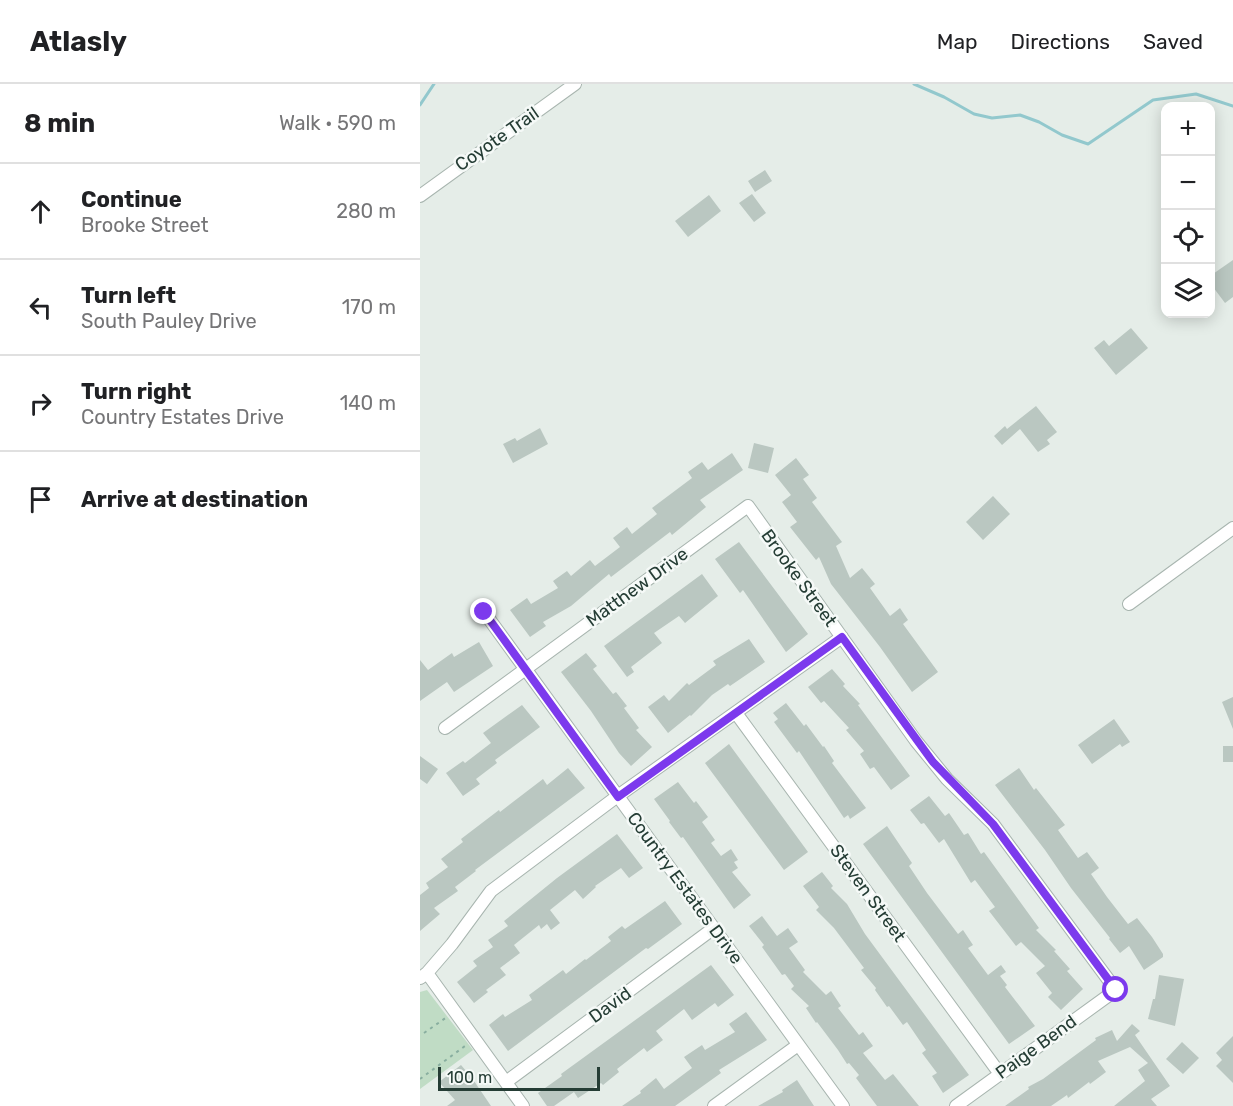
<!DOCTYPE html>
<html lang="en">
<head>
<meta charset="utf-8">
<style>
	body { margin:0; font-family:Rubik,sans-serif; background:#f2f2f2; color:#202124 }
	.controls { position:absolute; right:18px; top:18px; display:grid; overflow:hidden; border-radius:12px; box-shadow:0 3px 15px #0003 }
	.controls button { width:54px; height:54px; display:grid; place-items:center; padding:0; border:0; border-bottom:2px solid #e0e0e0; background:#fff; color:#202124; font:30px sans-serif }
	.scale { position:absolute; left:18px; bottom:15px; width:162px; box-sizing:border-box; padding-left:6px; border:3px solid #253d35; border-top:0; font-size:16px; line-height:21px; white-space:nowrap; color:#253d35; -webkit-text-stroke:4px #f5f9f7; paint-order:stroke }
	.stop { position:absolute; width:18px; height:18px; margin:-14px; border:4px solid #7c3aed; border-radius:50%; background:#fff }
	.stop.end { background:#7c3aed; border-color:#fff; box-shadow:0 2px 6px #0008 }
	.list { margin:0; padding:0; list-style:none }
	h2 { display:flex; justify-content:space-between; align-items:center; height:78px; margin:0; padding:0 24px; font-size:26px }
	h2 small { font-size:20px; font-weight:400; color:#757577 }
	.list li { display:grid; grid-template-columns:39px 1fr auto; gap:18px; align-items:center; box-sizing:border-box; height:96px; padding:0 24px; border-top:2px solid #e0e0e0 }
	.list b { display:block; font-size:22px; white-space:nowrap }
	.list p { margin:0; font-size:20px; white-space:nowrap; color:#757577 }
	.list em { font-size:20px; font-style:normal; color:#757577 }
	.icon { flex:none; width:33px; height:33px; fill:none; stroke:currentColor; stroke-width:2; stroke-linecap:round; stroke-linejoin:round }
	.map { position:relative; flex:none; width:813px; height:1022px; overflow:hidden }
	header { display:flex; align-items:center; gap:36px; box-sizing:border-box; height:84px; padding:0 30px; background:#fff; border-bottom:2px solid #e0e0e0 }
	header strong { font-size:28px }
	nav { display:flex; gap:33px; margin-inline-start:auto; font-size:21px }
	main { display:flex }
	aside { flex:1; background:#fff }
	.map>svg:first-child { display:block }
	.green { fill:#c0dcc5 }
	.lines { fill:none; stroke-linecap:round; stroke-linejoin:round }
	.stream { stroke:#92c8cd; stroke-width:3 }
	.building { fill:#bac7c1 }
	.minor-casing { stroke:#a8b5af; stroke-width:14 }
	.path { stroke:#88ae9f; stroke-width:2; stroke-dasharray:3 4.5; stroke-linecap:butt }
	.minor { stroke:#fff; stroke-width:12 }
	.route { stroke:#7c3aed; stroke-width:8 }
	.labels { text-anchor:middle; stroke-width:5; stroke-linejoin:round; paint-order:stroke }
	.street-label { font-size:18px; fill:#253d35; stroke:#f5f9f7 }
</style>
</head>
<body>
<header>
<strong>Atlasly</strong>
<nav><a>Map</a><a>Directions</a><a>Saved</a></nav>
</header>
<main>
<aside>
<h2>8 min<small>Walk · 590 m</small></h2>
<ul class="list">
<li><svg class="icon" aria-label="ahead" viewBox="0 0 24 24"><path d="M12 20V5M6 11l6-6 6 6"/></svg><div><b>Continue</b><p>Brooke Street</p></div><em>280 m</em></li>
<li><svg class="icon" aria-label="left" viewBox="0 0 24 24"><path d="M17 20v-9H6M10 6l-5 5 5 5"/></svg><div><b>Turn left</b><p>South Pauley Drive</p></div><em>170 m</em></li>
<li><svg class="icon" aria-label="right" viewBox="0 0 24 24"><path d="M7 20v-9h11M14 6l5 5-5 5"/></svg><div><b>Turn right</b><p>Country Estates Drive</p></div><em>140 m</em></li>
<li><svg class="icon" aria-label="arrive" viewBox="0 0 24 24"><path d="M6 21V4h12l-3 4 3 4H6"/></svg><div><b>Arrive at destination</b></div></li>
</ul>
</aside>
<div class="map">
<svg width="813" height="1022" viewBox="0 0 813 1022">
	<rect width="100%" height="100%" fill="#e5ede8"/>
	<path class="green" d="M 7,906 L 53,966 L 0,1005 L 0,908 Z"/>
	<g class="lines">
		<path class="stream" d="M 494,0 L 524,13 L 554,30 L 572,34 L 600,31 L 619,38 L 642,51 L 668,60 L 733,16 L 776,10 L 813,22
			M 0,21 L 14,0"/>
	</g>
	<path class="building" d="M 345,86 L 352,97 L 335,108 L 328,97 Z
		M 332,110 L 346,129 L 334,138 L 319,119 Z
		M 289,111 L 301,127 L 268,153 L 255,137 Z
		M 813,176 L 813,213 L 805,219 L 790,199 L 790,192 Z
		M 711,244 L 728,264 L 696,291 L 674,264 L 684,256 L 689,262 Z
		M 616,322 L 637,348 L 627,356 L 630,360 L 618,368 L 600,345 L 582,361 L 574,352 L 585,342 L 587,345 Z
		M 120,344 L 128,360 L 93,379 L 83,360 L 95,354 L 97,357 Z
		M 334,359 L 354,364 L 348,389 L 328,384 Z
		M 312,369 L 323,386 L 280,416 L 286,423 L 252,451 L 250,448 L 191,493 L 189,490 L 151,522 L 123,538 L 126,542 L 110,553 L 90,526 L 107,514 L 111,520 L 138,504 L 133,497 L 147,487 L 151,492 L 170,476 L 175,482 L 200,463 L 193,454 L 207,443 L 212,450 L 237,430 L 232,424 L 272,394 L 268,388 L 282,378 L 288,386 Z
		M 376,374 L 389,391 L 383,395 L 397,414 L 392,418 L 422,458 L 416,462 L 430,494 L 442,484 L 455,500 L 450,504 L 470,532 L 480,524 L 488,536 L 483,540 L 518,588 L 492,608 L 460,563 L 411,500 L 399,473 L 396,476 L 370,443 L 377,438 L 362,418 L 371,411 L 355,391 Z
		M 573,412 L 590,430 L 563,456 L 546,438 Z
		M 319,458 L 388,550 L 366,568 L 323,506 L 320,509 L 295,475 Z
		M 282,490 L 298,512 L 265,539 L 259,532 L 234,549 L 242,559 L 211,583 L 214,588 L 207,593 L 184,562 Z
		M 329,555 L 345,578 L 310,602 L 308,600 L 292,611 L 271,632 L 270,631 L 248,649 L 228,623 L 244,611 L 249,617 L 267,599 L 269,601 L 296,581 L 293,577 Z
		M 59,558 L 73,582 L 34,608 L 27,598 L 0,617 L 0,576 L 8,586 L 32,569 L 34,573 Z
		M 166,569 L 177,582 L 173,585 L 193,610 L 196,608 L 207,622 L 204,624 L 219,644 L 216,646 L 232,663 L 211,682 L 199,669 L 171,627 L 141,588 Z
		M 412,585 L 425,600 L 423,602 L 440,620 L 438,621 L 490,692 L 471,706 L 454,683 L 450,685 L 440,670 L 444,667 L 426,646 L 429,644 L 404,617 L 401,619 L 388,603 Z
		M 813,613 L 813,645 L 802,618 Z
		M 366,619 L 384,642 L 386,640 L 403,663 L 404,662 L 414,677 L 412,679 L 446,724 L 430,735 L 428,731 L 424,734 L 379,667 L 377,669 L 354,638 L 358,635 L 353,629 Z
		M 102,621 L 120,643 L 75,676 L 77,679 L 56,695 L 60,700 L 43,712 L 26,689 L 43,677 L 45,679 L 71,659 L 63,649 Z
		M 694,635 L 710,658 L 702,663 L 700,660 L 672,680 L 658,661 Z
		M 309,660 L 388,768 L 364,786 L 285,679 Z
		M 803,662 L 813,662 L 813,678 L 803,678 Z
		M 0,672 L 18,685 L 7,700 L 0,695 Z
		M 148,684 L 165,704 L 55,786 L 56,787 L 35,803 L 38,807 L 14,824 L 20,830 L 0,847 L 0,811 L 9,804 L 6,799 L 28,783 L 21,775 L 43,758 L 41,755 L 79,726 L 80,728 L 123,695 L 127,701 Z
		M 599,684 L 614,706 L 616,704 L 645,741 L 638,746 L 658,774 L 667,768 L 679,784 L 671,790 L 687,813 L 708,840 L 717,834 L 732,853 L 743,870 L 743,873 L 724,886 L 709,862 L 700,869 L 689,855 L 690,854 L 651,804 L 625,766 L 575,701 Z
		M 258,698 L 274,719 L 276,717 L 288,733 L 282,738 L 295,756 L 291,759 L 301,772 L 311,765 L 318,776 L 314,778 L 318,784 L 312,788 L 331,811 L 314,825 L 263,753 L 261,754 L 249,738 L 250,737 L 234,715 Z
		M 509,712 L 525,732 L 529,729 L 544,751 L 548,749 L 561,770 L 564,768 L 619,844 L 616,846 L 636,866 L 634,867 L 650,885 L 647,887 L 663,905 L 641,926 L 628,913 L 632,909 L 616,889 L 625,882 L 601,858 L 596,862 L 569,827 L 575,823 L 555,796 L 551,799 L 524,755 L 519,759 L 504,739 L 501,740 L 490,726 Z
		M 467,742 L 492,779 L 489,782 L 507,809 L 538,850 L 543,846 L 553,861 L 548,864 L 568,891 L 581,881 L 586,888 L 580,892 L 587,901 L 585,903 L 615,942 L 589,960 L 443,760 Z
		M 197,750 L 223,784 L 209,794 L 201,784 L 175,802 L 176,803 L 163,815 L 155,806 L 130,826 L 140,839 L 131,846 L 127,840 L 121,845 L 119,841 L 94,861 L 100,869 L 80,884 L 86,891 L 66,906 L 68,908 L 54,919 L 37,898 L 57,882 L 53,877 L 73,863 L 68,856 L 88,842 L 84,837 L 137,794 Z
		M 402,788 L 413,802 L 411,804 L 427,820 L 445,850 L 549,991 L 523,1009 L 512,992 L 517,989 L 502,969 L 506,966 L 487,938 L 483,941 L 469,922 L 467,923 L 455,906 L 456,904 L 441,886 L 444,884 L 414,844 L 396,826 L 399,823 L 383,802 Z
		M 245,817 L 262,840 L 228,865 L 226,864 L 88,967 L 69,941 L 83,930 L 85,933 L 112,916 L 109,911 L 143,886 L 146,890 L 165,875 L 166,876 L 191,857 L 188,853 L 202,842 L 205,845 Z
		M 342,832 L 357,852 L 368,844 L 378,858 L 369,864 L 385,886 L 383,888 L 406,911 L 411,907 L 421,922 L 418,924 L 439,951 L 443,948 L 453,962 L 443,969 L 465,996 L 473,990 L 499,1022 L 457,1022 L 436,994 L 439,991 L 429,979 L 427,980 L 418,966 L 397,938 L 396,939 L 386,924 L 389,922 L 371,905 L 374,902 L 365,890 L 362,891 L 342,863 L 344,861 L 329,842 Z
		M 291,881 L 314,911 L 298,923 L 295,919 L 272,936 L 264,925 L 236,947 L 243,956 L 227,968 L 224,964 L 197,985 L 199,988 L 183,1001 L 181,999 L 158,1014 L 154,1008 L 134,1022 L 127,1022 L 118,1009 L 142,992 L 141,990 Z
		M 739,891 L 764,895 L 755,942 L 728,935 L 733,915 L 735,915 Z
		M 326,928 L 347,956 L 299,986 L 301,989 L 255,1022 L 202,1022 L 221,1009 L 220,1007 L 236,994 L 244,1005 L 272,984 L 264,973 L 282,961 L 285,966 L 315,948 L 309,940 Z
		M 712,940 L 720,947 L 715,951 L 750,1002 L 731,1015 L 737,1022 L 694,1022 L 725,997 L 718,986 L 728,979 L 710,963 L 678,977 L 686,988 L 670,1000 L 669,998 L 648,1014 L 647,1011 L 631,1022 L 585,1022 L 609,1005 L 608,1003 L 623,995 L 676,956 L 675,954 L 692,946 L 697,957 Z
		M 813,952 L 813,999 L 796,982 L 802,976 L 796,969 Z
		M 762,958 L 779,974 L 763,990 L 746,975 Z
		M 41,981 L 52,994 L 71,1022 L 27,1022 L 35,1016 L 19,998 Z
		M 377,996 L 394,1022 L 338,1022 L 363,1008 L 362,1006 Z"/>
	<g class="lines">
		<g class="minor-casing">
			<path id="minor" d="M 0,112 L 155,0
				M 709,520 L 813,444
				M 64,528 L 423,1022
				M 316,629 L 580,990
				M 25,644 L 328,422 L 496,657 L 527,695 L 573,740 L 696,906 L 536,1022
				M 7,889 L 103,1022
				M 0,894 L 7,889 L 32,860 L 71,807 L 195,714 L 422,553
				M 86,998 L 294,844
				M 294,1022 L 378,961"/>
		</g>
		<path class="path" d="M 4,949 L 27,933
			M 0,995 L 45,962"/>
		<use href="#minor" class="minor"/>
	</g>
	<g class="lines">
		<path class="route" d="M 64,528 L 198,713 L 422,553 L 513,678 L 573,740 L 696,906"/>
	</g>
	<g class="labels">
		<g class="street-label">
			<text transform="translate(77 55) rotate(-35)" y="6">Coyote Trail</text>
			<text transform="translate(379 494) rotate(54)" y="6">Brooke Street</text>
			<text transform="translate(217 503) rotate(-36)" y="6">Matthew Drive</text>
			<text transform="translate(265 804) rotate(54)" y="6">Country Estates Drive</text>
			<text transform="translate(448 809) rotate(54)" y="6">Steven Street</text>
			<text transform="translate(190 921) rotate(-36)" y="6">David</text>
			<text transform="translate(616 963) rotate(-36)" y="6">Paige Bend</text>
		</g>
	</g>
</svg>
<div class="controls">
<button>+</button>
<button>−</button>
<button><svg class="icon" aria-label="locate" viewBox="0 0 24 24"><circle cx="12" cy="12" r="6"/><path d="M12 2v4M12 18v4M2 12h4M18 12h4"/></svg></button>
<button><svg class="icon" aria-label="layers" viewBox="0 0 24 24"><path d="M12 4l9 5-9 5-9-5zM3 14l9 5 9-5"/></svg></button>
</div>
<div class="scale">100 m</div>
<div class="stop" style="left:696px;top:906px"></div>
<div class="stop end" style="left:64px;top:528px"></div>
</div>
</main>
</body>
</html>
